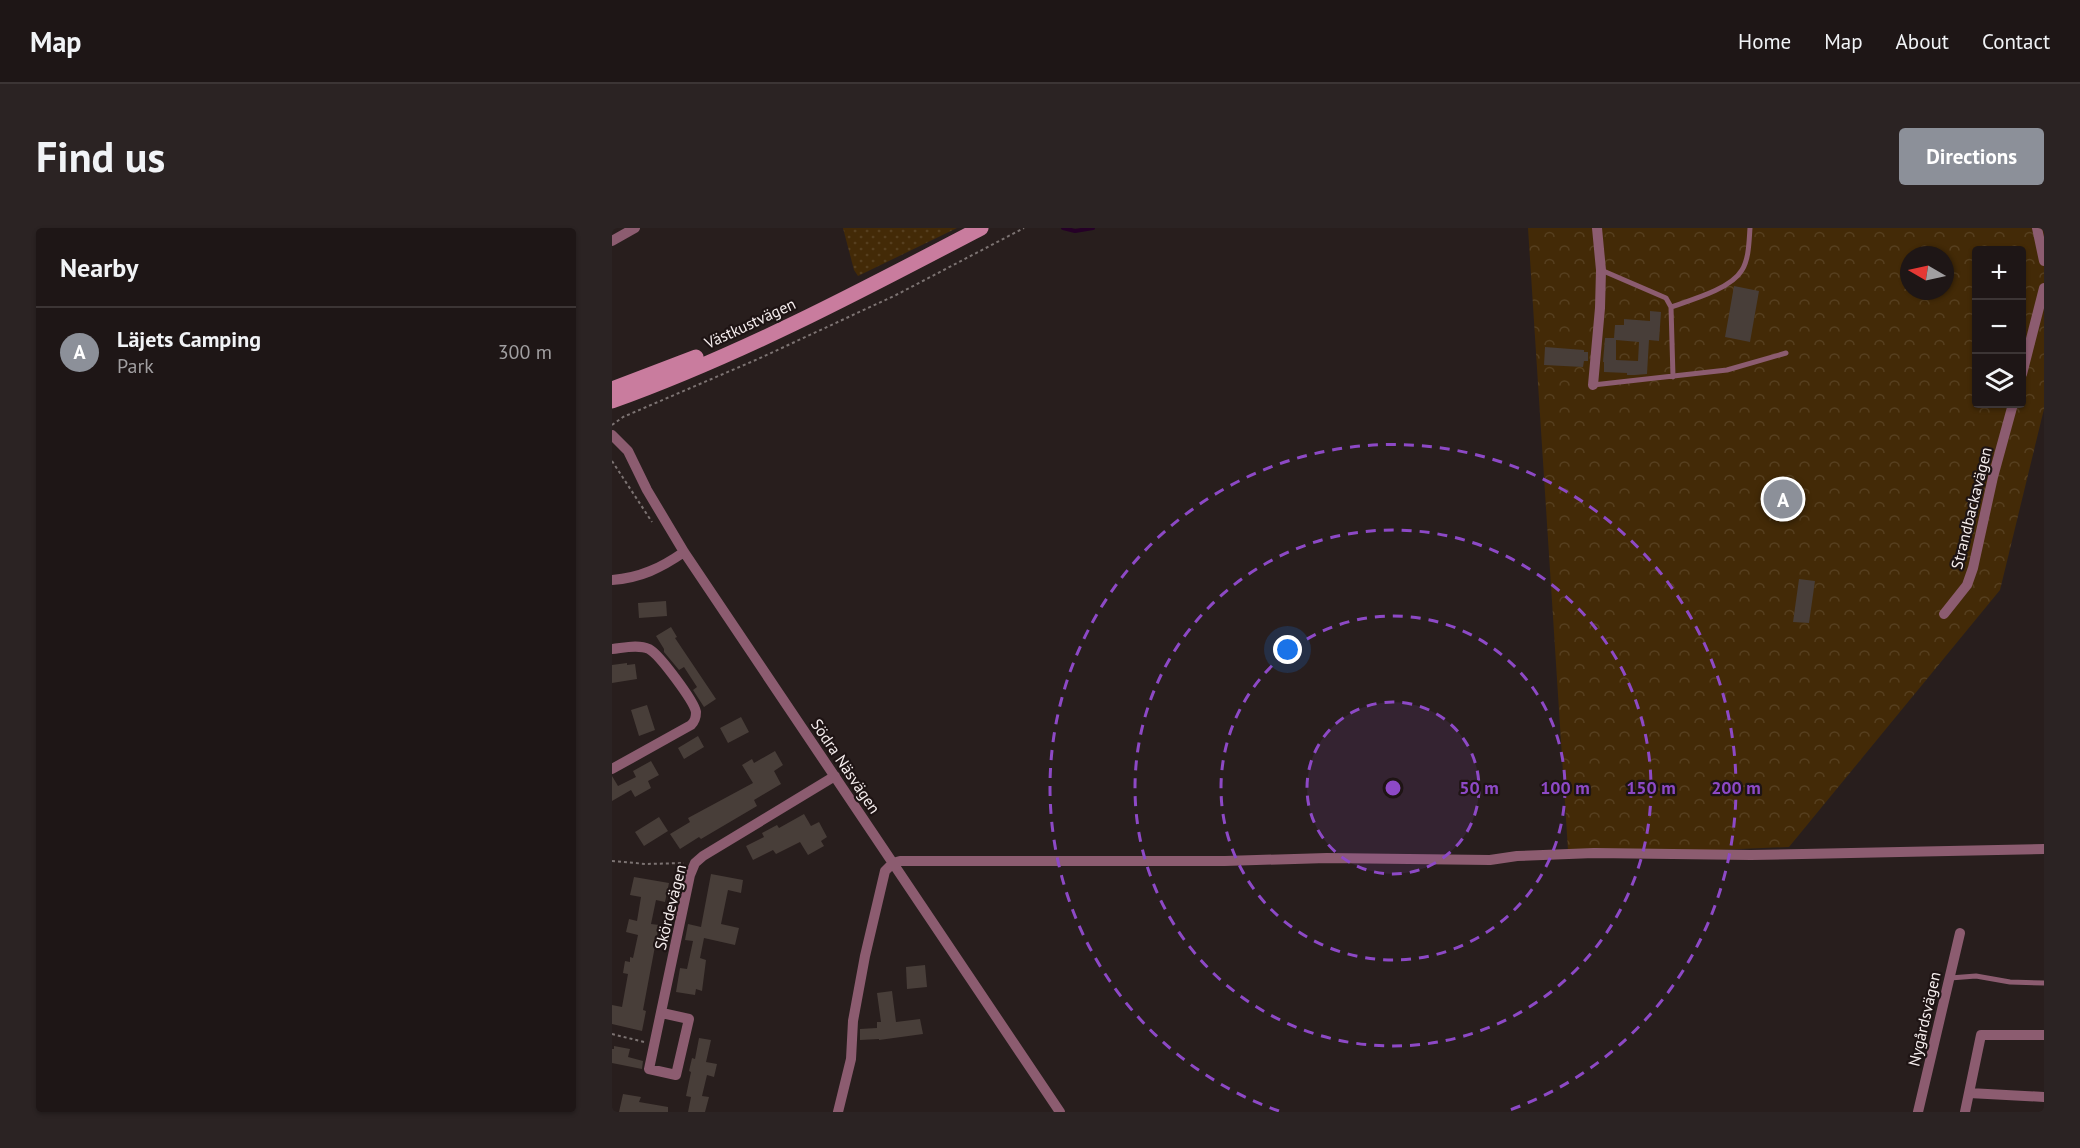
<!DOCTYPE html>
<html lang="en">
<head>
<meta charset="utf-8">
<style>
	body { margin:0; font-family:"PT Sans",sans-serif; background:#2b2323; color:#f1f3f6 }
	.controls { position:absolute; right:18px; top:18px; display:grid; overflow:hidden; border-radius:6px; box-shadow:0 2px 4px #0004 }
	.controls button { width:54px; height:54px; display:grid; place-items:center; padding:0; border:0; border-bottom:2px solid #3c3535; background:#1e1616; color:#f1f3f6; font:30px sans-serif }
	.compass { position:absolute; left:1288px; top:18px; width:54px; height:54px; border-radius:50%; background:#1e1616; box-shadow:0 2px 4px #0004; rotate:279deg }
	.you { position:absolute; left:676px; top:422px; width:21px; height:21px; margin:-15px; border:4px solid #fff; border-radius:50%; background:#1a73e8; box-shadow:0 0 0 9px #1a73e833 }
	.badge { display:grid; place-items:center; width:39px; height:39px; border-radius:50%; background:#8c9099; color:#fff; font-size:20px; font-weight:700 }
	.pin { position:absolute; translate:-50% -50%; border:3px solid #fff; box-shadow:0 2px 6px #0006 }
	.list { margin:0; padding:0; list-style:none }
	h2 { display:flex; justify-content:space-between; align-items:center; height:78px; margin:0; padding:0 24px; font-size:26px }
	h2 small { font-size:20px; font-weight:400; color:#a19fa1 }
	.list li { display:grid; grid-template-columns:39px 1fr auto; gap:18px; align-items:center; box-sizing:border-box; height:90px; padding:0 24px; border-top:2px solid #3c3535 }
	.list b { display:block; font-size:22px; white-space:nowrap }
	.list p { margin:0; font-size:20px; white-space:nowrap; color:#a19fa1 }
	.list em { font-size:20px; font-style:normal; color:#a19fa1 }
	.icon { flex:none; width:33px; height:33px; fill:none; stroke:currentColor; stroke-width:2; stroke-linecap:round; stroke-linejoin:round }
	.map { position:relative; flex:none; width:1432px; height:884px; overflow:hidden; border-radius:6px }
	header { display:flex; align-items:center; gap:36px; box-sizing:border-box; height:84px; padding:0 30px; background:#1e1616; border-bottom:2px solid #3c3535 }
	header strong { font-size:28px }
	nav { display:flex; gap:33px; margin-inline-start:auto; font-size:21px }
	.intro { display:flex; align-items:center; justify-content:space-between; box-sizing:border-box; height:144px; padding:0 36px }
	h1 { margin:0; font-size:42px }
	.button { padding:15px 27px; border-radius:6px; background:#8c9099; color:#fff; font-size:21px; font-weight:700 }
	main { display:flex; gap:36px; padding:0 36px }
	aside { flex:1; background:#1e1616; border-radius:6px; box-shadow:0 2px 4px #0004 }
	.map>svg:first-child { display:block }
	.grass { fill:url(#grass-dots) }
	.park { fill:url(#park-crowns); fill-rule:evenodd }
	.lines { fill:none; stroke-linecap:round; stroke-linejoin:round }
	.stream { stroke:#250027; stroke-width:4 }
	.building { fill:#483e39; fill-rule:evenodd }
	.path { stroke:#7c7372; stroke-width:2; stroke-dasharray:3 3; stroke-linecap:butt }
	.lane { stroke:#8c5c70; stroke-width:5 }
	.street { stroke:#8c5c70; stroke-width:10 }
	.secondary { stroke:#c97c9e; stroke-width:15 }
	.ring { fill:none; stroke:#8d49c6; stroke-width:3; stroke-dasharray:10 8 }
	.labels { text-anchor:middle; stroke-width:4.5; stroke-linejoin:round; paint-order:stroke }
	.street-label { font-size:16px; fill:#f6eeee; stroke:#1e1414 }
	.centre { fill:#8d49c6; stroke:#1e1414; stroke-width:3 }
	.ring-label { font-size:18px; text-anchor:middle; font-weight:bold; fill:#8d49c6; stroke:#1e1414; stroke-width:4.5; stroke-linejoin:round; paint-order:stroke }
</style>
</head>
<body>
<header>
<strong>Map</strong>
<nav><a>Home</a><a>Map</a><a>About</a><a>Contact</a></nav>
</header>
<div class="intro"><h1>Find us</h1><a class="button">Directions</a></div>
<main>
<aside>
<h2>Nearby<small></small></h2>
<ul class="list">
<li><span class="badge">A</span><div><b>Läjets Camping</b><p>Park</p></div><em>300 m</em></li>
</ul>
</aside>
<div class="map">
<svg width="1432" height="884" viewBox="0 0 1432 884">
	<defs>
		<pattern id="grass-dots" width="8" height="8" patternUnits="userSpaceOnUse" patternTransform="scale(1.5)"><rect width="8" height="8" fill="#432a07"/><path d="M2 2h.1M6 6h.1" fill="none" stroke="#563f1f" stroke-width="1.8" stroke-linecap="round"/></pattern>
		<pattern id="park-crowns" width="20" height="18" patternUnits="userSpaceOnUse" patternTransform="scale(1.5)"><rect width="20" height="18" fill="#432a07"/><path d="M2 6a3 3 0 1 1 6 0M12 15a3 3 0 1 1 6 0" fill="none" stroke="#563f1f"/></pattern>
	</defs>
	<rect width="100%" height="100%" fill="#281e1d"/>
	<path class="grass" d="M 231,0 L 345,0 L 246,48 L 242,42 Z"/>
	<path class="park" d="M 916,0 L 1432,0 L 1432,181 L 1388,362 L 1177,619 L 1080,623 L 956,622 ZM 1364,22 L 1410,22 L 1410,176 L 1364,176 ZM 1297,27 L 1333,27 L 1333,63 L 1297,63 Z"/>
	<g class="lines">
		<path class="stream" d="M 451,0 L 463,3 L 481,0"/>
	</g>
	<path class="building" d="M 1122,58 L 1147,63 L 1138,114 L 1113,109 Z
		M 1038,83 L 1049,84 L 1047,113 L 1037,112 L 1035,146 L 1023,147 L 1015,147 L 1015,145 L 992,144 L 992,134 L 991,134 L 993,110 L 1002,110 L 1003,97 L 1012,97 L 1012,91 L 1038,93 ZM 1004,112 L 1027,114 L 1026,133 L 1004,132 Z
		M 933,119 L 972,122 L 972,124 L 976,124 L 976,133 L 972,133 L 971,139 L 932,137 Z
		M 1187,351 L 1203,353 L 1197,395 L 1181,394 Z
		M 54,373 L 55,388 L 27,390 L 26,375 Z
		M 59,399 L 65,409 L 63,410 L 104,471 L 92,479 L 81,462 L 85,459 L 72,439 L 67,442 L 52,424 L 52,421 L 44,408 Z
		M 15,435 L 15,437 L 23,436 L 25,451 L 0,455 L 0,437 Z
		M 35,477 L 43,502 L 27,508 L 19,482 Z
		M 129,489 L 137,504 L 116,515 L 108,500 Z
		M 86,508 L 92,519 L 72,531 L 66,520 Z
		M 163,523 L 171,537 L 162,543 L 169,556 L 142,572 L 145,578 L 89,611 L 87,609 L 68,621 L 58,606 L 78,594 L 76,590 L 141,555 L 130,537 L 140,531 L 142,535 Z
		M 39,533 L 47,547 L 36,553 L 39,560 L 23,569 L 19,562 L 0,573 L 0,548 L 6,558 L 24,549 L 21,543 Z
		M 192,586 L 199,598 L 207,594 L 215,609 L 209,613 L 212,618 L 196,627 L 188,614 L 164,626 L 161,622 L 141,632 L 134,618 L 152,609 L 150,605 L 165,597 L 167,600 Z
		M 47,589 L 56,603 L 32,618 L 23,604 Z
		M 99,646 L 131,652 L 129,665 L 116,662 L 109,696 L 127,700 L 123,717 L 92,710 L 88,730 L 94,732 L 90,763 L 84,761 L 83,767 L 64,764 L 68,740 L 75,741 L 81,713 L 73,712 L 76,696 L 89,699 Z
		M 22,649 L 57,655 L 53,674 L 44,672 L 39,696 L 47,697 L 31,782 L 34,783 L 30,803 L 0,796 L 0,777 L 10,779 L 16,746 L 11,745 L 13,733 L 18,734 L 18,729 L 21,730 L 26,707 L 14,704 L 17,691 L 25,693 L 29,669 L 18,667 Z
		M 313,737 L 315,759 L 295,761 L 294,739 Z
		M 280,763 L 284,794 L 308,791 L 311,806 L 267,812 L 267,811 L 248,812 L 248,801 L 265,800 L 265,794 L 269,794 L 265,765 Z
		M 87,810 L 99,812 L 94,834 L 105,836 L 102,849 L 95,847 L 90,868 L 97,869 L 93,884 L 76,884 L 79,869 L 74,868 L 79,844 L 77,843 L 80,830 L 83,831 Z
		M 2,818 L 18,821 L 16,829 L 31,833 L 30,841 L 0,835 L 0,821 L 2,821 Z
		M 11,866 L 29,869 L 27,874 L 56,879 L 56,884 L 7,884 Z"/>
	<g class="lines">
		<path class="path" d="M 0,197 L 11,189 L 146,131 L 284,67 L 412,0
			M 0,233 L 40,294
			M 0,633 L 34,636 L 72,635
			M 0,806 L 32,814"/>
		<path class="lane" d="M 989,42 L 1054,70 L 1059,79 L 1061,149
			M 1059,79 C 1079,72 1119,61 1130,42 C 1137,31 1137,13 1138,0
			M 981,157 L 1115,142 L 1174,125
			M 1338,750 L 1364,748 L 1398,754 L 1432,755"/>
		<path class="street" d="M 1425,0 L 1432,33
			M 0,13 L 23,0
			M 1410,146 L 1432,60
			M 981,157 L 988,80 L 989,42 L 985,0
			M 0,207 L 16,223 L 35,262 L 72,324 L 448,884
			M 0,352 C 28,350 49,340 72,324
			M 1332,386 L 1355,357 L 1361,340 L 1381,249 L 1401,176
			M 0,421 C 11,420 26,416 37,421 C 47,426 82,473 84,484 C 84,490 83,493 79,497 L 0,541
			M 50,785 L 77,791 L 64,847 L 37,841 L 78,647 L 83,635 L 91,628 L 223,548
			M 1357,865 L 1432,869
			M 226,884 L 239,831 L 241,793 L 253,728 L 273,643 L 281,635 L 288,633 L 613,633 L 715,630 L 878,632 L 905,628 L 982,625 L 1139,627 L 1432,621
			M 1306,884 L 1348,705
			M 1353,884 L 1369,807 L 1432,807"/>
		<path class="secondary" d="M 0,161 L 84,129
			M 0,173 C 128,127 249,63 369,0"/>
	</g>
	<circle cx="781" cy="560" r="86" fill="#8d49c6" fill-opacity=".12"/>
	<g class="ring">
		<circle cx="781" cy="560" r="86"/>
		<circle cx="781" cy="560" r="172"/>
		<circle cx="781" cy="560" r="258"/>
		<path d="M667 883A343 343 0 1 1 895 883"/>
	</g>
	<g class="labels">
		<g class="street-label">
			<text transform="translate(138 95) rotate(-25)" y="6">Västkustvägen</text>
			<text transform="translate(1359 280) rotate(-76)" y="6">Strandbackavägen</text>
			<text transform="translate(234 538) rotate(56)" y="6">Södra Näsvägen</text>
			<text transform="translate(58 679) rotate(-76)" y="6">Skördevägen</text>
			<text transform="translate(1312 791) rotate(-77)" y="6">Nygårdsvägen</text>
		</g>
	</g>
	<circle cx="781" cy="560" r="9" class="centre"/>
	<g class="ring-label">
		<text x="867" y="566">50 m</text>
		<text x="953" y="566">100 m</text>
		<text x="1039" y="566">150 m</text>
		<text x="1124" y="566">200 m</text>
	</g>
</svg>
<div class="controls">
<button>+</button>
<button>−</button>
<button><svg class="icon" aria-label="layers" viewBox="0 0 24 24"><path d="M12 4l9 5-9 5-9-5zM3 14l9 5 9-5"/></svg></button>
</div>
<svg class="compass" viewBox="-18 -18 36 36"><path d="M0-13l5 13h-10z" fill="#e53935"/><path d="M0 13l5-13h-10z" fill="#a19fa1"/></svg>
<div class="you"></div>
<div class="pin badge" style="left:1171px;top:271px">A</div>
</div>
</main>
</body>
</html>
